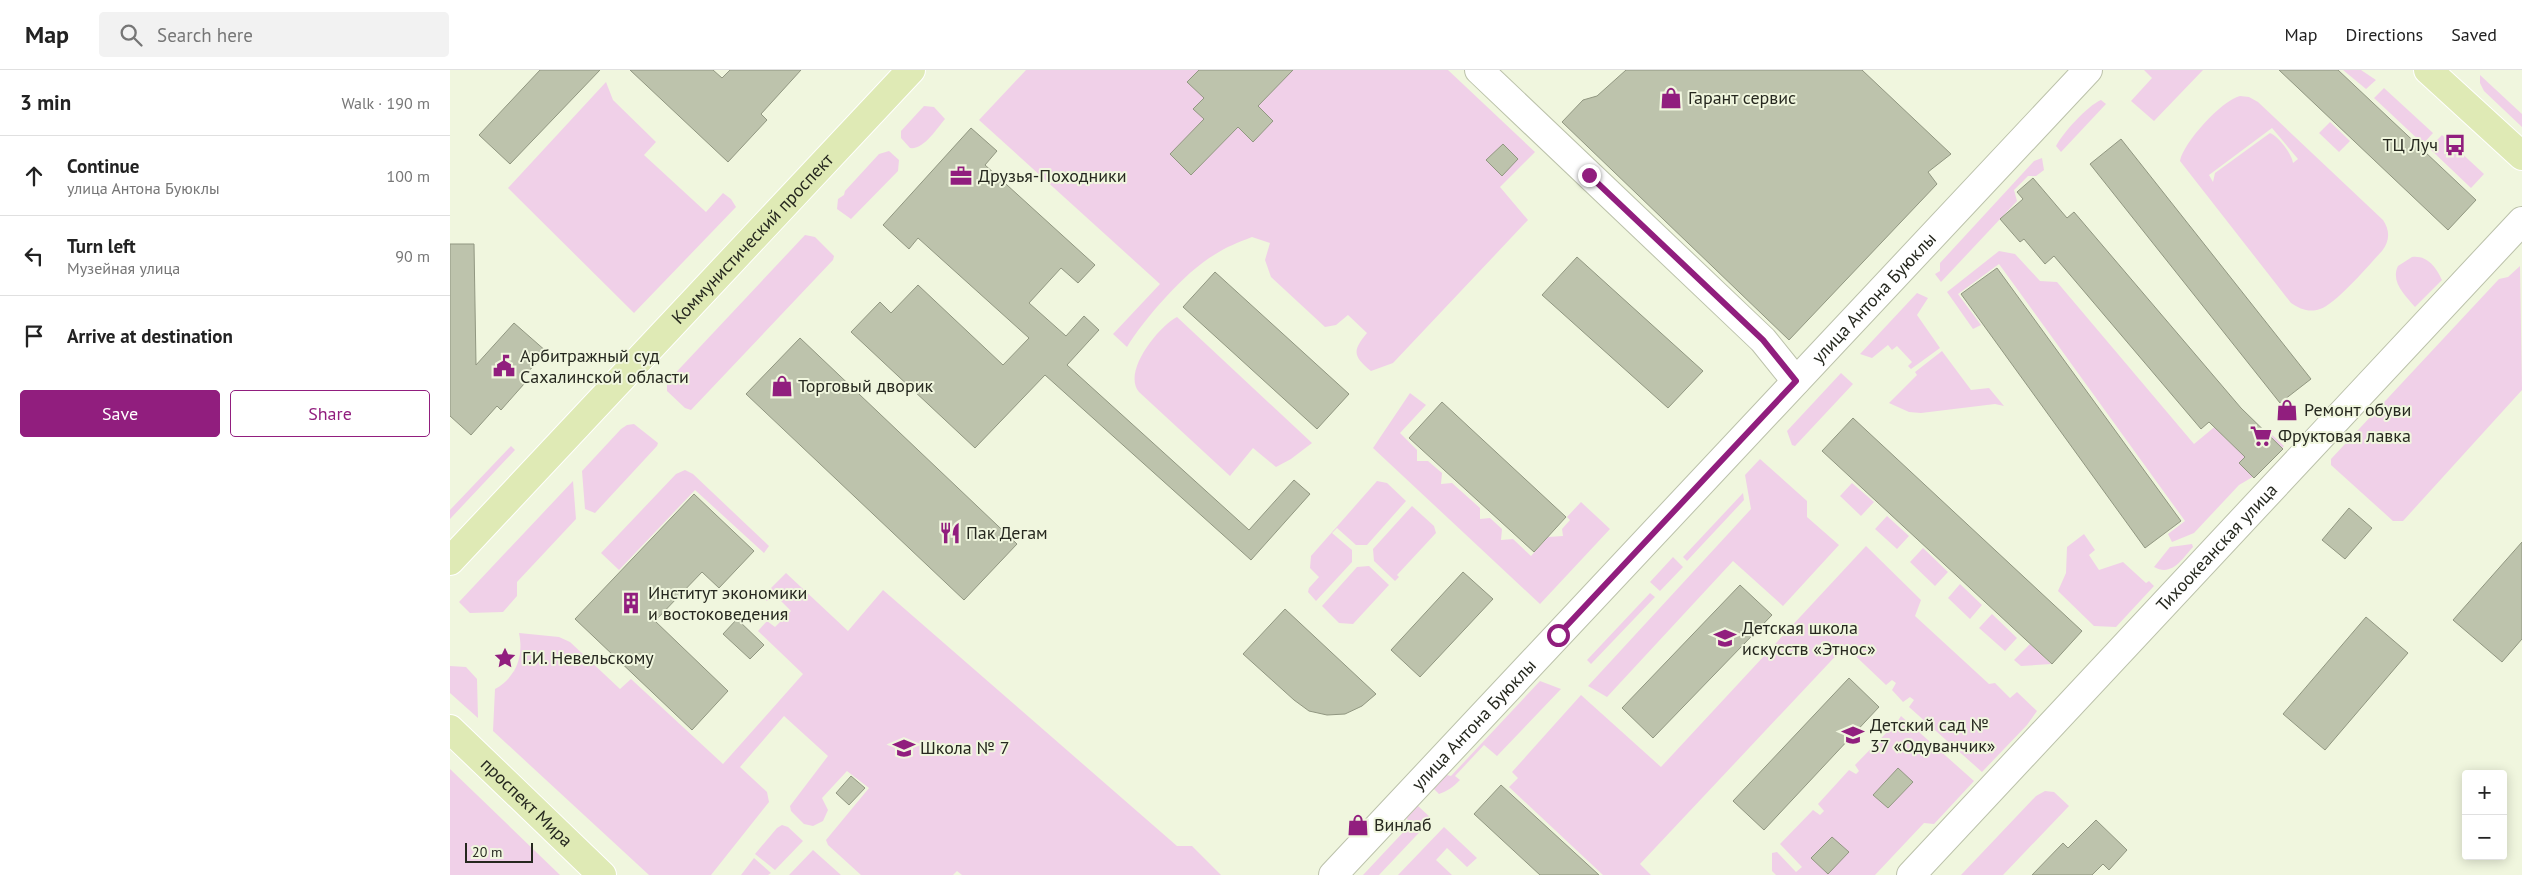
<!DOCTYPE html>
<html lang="en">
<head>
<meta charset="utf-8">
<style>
	body { margin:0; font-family:"PT Sans",sans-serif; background:#f2f2f2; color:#222 }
	.controls { position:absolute; right:15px; bottom:15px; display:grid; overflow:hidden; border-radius:5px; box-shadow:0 2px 12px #0003 }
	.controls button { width:45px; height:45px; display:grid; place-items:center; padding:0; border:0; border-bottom:1px solid #e0e0e0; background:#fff; color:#222; font:25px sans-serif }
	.scale { position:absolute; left:15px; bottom:12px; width:68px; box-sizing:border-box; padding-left:5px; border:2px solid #26281f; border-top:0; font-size:14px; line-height:18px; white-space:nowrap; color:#26281f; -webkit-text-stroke:4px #f0f6de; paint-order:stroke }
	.stop { position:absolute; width:15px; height:15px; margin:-11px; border:4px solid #911e7e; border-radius:50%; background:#fff }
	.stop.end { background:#911e7e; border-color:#fff; box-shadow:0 1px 5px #0008 }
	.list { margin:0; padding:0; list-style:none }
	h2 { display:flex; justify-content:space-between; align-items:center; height:65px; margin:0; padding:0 20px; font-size:21px }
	h2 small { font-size:16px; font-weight:400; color:#767676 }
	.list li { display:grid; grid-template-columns:32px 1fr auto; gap:15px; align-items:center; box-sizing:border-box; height:80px; padding:0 20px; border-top:1px solid #e0e0e0 }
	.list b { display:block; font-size:19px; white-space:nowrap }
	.list p { margin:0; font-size:16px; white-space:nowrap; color:#767676 }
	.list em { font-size:16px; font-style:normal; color:#767676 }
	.actions { display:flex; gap:10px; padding:15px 20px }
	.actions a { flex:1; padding:11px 0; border:1px solid #911e7e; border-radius:5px; text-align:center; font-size:18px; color:#911e7e }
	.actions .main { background:#911e7e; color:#fff }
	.icon { flex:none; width:28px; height:28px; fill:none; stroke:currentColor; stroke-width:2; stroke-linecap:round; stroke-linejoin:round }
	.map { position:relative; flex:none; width:2072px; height:805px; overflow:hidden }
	header { display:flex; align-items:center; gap:30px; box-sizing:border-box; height:70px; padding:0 25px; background:#fff; border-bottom:1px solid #e0e0e0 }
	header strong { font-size:24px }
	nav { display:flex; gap:28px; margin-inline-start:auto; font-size:18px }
	.search { width:350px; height:45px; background:#f2f2f2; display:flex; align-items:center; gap:12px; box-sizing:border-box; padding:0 18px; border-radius:5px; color:#767676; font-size:19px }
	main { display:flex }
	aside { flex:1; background:#fff }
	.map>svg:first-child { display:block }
	.green { fill:#f0d0e8; fill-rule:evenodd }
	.building { fill:#bdc3ac; stroke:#919781 }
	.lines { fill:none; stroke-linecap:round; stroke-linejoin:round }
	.minor-casing { stroke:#bbc1aa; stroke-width:30 }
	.major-casing { stroke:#fff; stroke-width:30 }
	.minor { stroke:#fff; stroke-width:28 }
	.major { stroke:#dfeab5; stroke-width:28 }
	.route { stroke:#911e7e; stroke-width:6 }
	.labels { text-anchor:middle; stroke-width:4; stroke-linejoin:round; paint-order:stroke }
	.poi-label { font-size:18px; fill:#26281f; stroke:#f0f6de; text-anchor:start }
	.street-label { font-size:18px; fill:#26281f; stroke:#f0f6de }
</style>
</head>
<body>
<header>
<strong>Map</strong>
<div class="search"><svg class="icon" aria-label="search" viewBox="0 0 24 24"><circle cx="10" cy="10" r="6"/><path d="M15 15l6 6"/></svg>Search here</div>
<nav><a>Map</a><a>Directions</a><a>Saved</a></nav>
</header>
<main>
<aside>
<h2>3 min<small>Walk · 190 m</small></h2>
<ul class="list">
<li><svg class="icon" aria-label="ahead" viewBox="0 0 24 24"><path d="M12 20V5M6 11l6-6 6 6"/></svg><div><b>Continue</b><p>улица Антона Буюклы</p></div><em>100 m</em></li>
<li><svg class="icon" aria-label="left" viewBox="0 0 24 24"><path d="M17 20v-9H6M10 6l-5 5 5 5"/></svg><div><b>Turn left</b><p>Музейная улица</p></div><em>90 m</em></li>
<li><svg class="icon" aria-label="arrive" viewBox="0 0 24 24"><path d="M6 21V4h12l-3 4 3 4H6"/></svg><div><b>Arrive at destination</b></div></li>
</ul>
<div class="actions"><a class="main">Save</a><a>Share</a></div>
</aside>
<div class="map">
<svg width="2072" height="805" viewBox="0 0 2072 805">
	<rect width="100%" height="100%" fill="#f0f6de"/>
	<path class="green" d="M 576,0 L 998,0 L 1085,82 L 1050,117 L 1078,150 L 943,293 L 921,301 C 903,286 902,281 917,263 L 898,245 L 886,255 L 875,257 L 821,207 L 815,190 L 820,173 L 802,167 C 789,172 776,177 764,185 C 735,202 694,249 677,277 L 663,264 L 710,214 L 529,50 Z
		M 1694,0 L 1753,0 L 1704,51 L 1681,31 L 1702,8 Z
		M 1893,0 L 1911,0 L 1926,10 L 1916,19 Z
		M 2030,5 L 2072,44 L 2072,57 L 2034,21 L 2030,13 Z
		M 156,12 L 163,30 L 206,72 L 194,85 L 256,142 L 273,123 L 281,129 L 286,137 L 184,243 L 58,118 Z
		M 1934,18 L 1983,63 L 1973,74 L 1924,28 Z
		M 1790,26 L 1799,27 L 1808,32 L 1933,150 C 1940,160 1940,171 1932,181 C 1920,194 1885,235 1870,239 C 1859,243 1850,239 1841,233 L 1730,91 C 1733,73 1772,30 1790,26 ZM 1822,58 L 1848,89 L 1843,93 C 1842,84 1828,66 1820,63 L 1765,103 L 1763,112 L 1759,105 Z
		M 1651,30 L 1656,34 L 1611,82 L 1606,76 C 1613,63 1637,36 1651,30 Z
		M 474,36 L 484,37 L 495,49 C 487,58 474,80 460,78 L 451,68 L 451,61 Z
		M 1880,52 L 1900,71 L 1889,82 L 1869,63 Z
		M 1992,65 L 2034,104 L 2021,118 L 1979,78 Z
		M 439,81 L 449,90 L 448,101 L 401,149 L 387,139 L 388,129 L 394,125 L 395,121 L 429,84 Z
		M 1592,88 L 1594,100 L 1586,106 L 1578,106 L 1564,120 L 1567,131 L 1491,212 L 1485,204 L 1490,201 L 1490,193 L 1584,91 Z
		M 355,165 L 365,167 L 384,186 L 383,190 L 241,340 L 235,338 L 217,321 L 217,312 Z
		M 1549,181 L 1565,184 L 1590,211 L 1607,212 L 1744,374 L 1768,354 L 1773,366 L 1798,389 L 1821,364 L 1834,376 L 1806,405 L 1789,415 L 1744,463 L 1722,472 L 1718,464 L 1735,451 L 1549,194 L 1508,224 L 1531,255 L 1523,259 L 1497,222 Z
		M 1962,187 C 1977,185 1986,197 1992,210 L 1965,237 C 1956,226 1940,212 1948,196 Z
		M 2070,196 L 2072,320 L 1953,451 L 1943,451 L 1881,395 L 1881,389 L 2049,209 L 2058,207 Z
		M 1467,223 L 1478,228 L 1467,245 L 1490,278 L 1461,299 L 1458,296 L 1462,292 L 1447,276 L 1442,280 L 1438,275 L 1422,288 L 1410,284 Z
		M 727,247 L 862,373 L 841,389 L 826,397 L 803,378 L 780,406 L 689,322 C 672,302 708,257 727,247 Z
		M 1492,281 L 1521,320 L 1539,318 L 1554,336 L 1545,334 L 1471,343 L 1459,342 L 1439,333 L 1467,305 L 1465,302 Z
		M 1391,303 L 1403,314 L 1345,376 L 1342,375 L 1337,361 Z
		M 960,323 L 976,335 L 950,363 L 967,380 L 967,391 L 978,391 L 992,403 L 991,414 L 1002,413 L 1030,438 L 1030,449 L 1040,448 L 1052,459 L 1051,470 L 1063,469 L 1081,486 L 1098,467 L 1113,466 L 1112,459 L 1120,450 L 1117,447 L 1131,432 L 1160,459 L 1090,534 L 923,378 Z
		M 184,354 L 208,373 L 207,376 L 145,443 L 135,439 L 132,401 L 171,359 L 177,355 Z
		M 61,376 L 65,380 L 0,449 L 0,440 Z
		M 1310,389 L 1357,431 L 1357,447 L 1389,475 L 1333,536 L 1283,491 L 1157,627 L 1138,616 L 1301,439 L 1295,405 Z
		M 235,400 L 243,404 L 319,476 L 314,483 L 245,420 L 169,500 L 151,483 L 226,404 Z
		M 123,411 L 126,449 L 67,512 L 67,526 L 53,542 L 20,543 L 9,532 Z
		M 927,411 L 937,413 L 956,431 L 917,475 L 906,475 L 887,458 L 882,463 L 902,480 L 902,492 L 866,531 L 858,522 L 859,518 L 869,507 L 860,498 L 861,486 Z
		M 1402,413 L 1424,432 L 1411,446 L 1390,426 Z
		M 1293,423 L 1294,430 L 1237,491 L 1233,487 Z
		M 962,436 L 984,456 L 986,463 L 947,505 L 949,507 L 945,511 L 924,491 L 923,479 Z
		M 1437,446 L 1459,466 L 1447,479 L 1425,459 Z
		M 1634,464 L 1645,480 L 1639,485 L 1649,500 L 1673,492 L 1696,513 L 1699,511 L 1704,516 L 1666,557 L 1644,556 L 1608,521 L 1616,503 L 1617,477 Z
		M 1742,474 L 1743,477 C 1732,489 1722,507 1704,497 L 1720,477 Z
		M 1416,476 L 1471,530 L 1465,546 L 1539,614 L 1545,613 L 1560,628 L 1567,622 L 1587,641 L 1577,655 L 1532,702 L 1459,637 L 1464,630 L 1460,627 L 1453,632 L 1442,620 L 1446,613 L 1442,610 L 1436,615 L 1395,576 L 1190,794 L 1201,805 L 1153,805 L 1059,717 L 1068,708 L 1062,702 L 1131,625 L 1211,697 Z
		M 1473,478 L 1498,502 L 1485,516 L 1460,492 Z
		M 1223,487 L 1233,497 L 1210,521 L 1200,512 Z
		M 919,496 L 939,515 L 903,554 L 889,553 L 872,536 L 907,497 Z
		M 336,503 L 398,561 L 433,520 L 727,776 L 742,776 L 771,805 L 512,805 L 507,801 L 503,805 L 411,805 L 378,775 L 376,770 L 419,718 L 397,701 L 372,728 L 378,740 L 373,751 L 363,756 L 354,754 L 341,741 L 340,736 L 378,686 L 334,646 L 290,697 L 317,722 L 319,732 L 261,805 L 199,805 L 43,661 L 45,619 C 66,607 74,587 69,563 L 109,567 L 120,572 L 170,619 L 181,609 L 273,694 L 353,604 L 308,561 L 317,551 L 325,557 L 341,541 L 324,524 L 317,531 L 312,527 Z
		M 1510,514 L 1532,535 L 1520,549 L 1498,528 Z
		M 1200,523 L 1205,527 L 1141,594 L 1137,590 Z
		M 1542,544 L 1567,568 L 1555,581 L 1529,558 Z
		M 1580,574 L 1601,594 L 1571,596 L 1564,590 Z
		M 0,596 L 16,597 L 27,609 L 28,648 L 0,623 Z
		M 1090,611 L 1111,619 L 1047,686 L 1034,675 L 1005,706 L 1010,710 C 1003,717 998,721 989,724 L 983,718 L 993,704 L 1001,706 Z
		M 1451,646 L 1524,711 L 1484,754 L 1474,753 L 1425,805 L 1326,805 L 1322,801 L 1322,783 L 1327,782 L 1346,802 L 1352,797 L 1330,774 L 1363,740 L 1370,745 L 1374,741 L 1368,734 L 1399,700 L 1406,704 L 1409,701 L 1405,695 L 1442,657 L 1444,657 Z
		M 0,699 L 110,805 L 0,805 Z
		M 1595,721 L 1604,722 L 1619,736 L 1553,805 L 1511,805 L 1586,726 Z
		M 967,735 L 982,749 L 929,805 L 913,805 L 959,756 L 955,740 Z
		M 332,755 L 338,757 L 353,771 L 325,800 L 305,784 L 327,758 Z
		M 994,757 L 1027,788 L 1017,797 L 997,778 L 986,790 L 1002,805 L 948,805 Z
		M 363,780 L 391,805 L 339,805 Z
		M 304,788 L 321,803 L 318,805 L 291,805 Z"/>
	<path class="building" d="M 90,0 L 150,0 L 60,94 L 29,65 Z
		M 180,0 L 263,0 L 272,8 L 280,0 L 351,0 L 311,44 L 317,50 L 278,92 Z
		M 749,0 L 843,0 L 808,36 L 823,51 L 803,72 L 788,57 L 741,105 L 720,84 L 754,49 L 743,39 L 754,28 L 737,12 Z
		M 1176,0 L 1412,0 L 1501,84 L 1478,102 L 1487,114 L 1339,270 L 1112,52 L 1133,30 L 1147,26 Z
		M 1829,0 L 1888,0 L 2026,130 L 1998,160 Z
		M 521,58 L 547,81 L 535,95 L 645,195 L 628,213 L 611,198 L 579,233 L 616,266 L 634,246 L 649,260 L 617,295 L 799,460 L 844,410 L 860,424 L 801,490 L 595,305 L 525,378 L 401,262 L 430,232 L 441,243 L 468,215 L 553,295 L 579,268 L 468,168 L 459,179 L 433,155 Z
		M 1671,69 L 1861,309 L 1830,333 L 1640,94 Z
		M 1053,74 L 1068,89 L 1052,106 L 1036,90 Z
		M 1583,108 L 1617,148 L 1624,142 L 1791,338 L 1833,379 L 1804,408 L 1789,393 L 1795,387 L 1759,352 L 1751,359 L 1604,186 L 1595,194 L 1574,169 L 1570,172 L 1550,149 L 1573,129 L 1567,122 Z
		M 0,174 L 24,174 L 26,295 L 64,253 L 97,282 L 70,310 L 74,314 L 51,340 L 47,336 L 21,365 L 0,346 Z
		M 1127,187 L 1253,301 L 1218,338 L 1092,225 Z
		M 1547,198 L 1731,451 L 1695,478 L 1511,224 Z
		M 765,202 L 899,324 L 867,359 L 733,237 Z
		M 350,268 L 567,474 L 514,530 L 296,324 Z
		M 992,332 L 1116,447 L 1084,482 L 959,368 Z
		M 1403,348 L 1632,561 L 1602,594 L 1372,381 Z
		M 244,424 L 304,481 L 269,518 L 252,502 L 205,551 L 278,621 L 242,660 L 125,549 Z
		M 1899,438 L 1922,458 L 1895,489 L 1872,470 Z
		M 2072,472 L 2072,569 L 2052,592 L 2003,550 Z
		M 1013,502 L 1043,529 L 970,607 L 941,580 Z
		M 1290,515 L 1322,545 L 1203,668 L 1172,638 Z
		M 835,539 L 926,624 L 912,636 L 895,644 L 877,645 L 859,641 L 844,630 L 793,584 Z
		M 1916,547 L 1958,583 L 1875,680 L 1833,644 Z
		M 287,549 L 314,575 L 300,589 L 273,564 Z
		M 1399,608 L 1429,637 L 1314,760 L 1283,731 Z
		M 1448,698 L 1463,712 L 1438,738 L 1423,725 Z
		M 401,706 L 415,718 L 399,735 L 386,723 Z
		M 1051,715 L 1149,805 L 1090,805 L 1024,744 Z
		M 1646,750 L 1677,780 L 1659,800 L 1653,794 L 1642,805 L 1582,805 L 1613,773 L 1618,778 Z
		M 1382,767 L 1399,782 L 1378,804 L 1361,788 Z"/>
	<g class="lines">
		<g class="minor-casing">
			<g id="minor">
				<path d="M 1029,0 L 1313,270 L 1346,311"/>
				<path id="s1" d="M 883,805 L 1638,0"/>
				<path id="s2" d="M 1461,805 L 2072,151"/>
			</g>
		</g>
		<g class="major-casing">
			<g id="major">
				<path d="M 1978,0 L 2072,86"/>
				<path id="s3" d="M 0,491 L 461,0"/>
				<path id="s4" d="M 0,659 L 152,805"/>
			</g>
		</g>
		<use href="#minor" class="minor"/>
		<use href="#major" class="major"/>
	</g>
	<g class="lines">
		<path class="route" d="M 1108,565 L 1346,311 L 1313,270 L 1139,105"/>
	</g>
	<defs>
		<g id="shop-bare" transform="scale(1.725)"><path d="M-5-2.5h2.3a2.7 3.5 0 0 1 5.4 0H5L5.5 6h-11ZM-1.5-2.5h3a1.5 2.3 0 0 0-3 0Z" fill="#911e7e" stroke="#f0f6de" stroke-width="2.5" paint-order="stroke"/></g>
		<g id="bus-bare" transform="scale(1.725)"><path d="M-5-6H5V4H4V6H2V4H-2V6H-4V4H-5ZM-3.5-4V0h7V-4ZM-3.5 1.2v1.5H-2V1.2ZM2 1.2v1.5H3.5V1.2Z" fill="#911e7e" stroke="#f0f6de" stroke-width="2.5" paint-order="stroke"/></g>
		<g id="office-bare" transform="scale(1.725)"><path d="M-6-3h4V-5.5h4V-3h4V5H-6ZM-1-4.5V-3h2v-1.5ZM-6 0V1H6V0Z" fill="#911e7e" stroke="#f0f6de" stroke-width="2.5" paint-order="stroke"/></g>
		<g id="civic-bare" transform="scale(1.725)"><path d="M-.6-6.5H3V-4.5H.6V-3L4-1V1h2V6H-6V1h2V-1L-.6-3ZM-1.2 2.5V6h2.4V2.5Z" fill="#911e7e" stroke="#f0f6de" stroke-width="2.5" paint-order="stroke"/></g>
		<g id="supermarket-bare" transform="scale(1.725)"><path d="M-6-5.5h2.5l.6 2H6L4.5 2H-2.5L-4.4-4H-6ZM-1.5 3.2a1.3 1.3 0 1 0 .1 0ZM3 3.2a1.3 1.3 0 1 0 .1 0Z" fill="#911e7e" stroke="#f0f6de" stroke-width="2.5" paint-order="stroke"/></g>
		<g id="restaurant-bare" transform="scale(1.725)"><path d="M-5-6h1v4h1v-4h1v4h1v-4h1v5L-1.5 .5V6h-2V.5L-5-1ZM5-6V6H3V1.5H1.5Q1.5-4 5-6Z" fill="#911e7e" stroke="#f0f6de" stroke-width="2.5" paint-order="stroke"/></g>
		<g id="building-bare" transform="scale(1.725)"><path d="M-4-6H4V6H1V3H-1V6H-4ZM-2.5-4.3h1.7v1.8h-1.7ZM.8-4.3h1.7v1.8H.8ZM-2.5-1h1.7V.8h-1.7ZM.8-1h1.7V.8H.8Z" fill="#911e7e" stroke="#f0f6de" stroke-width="2.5" paint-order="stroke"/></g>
		<g id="school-bare" transform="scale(1.725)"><path d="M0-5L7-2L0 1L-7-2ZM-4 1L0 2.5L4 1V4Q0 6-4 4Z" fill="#911e7e" stroke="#f0f6de" stroke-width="2.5" paint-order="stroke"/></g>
		<g id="sight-bare" transform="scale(1.725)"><path d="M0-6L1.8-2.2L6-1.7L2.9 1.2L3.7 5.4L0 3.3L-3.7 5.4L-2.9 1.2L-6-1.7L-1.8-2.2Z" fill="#911e7e" stroke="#f0f6de" stroke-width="2.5" paint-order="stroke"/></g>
	</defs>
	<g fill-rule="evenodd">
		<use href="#shop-bare" x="1221" y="28"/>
		<use href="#bus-bare" x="2005" y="75"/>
		<use href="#office-bare" x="511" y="106"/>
		<use href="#civic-bare" x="54" y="296"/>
		<use href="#shop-bare" x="332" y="316"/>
		<use href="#shop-bare" x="1837" y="340"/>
		<use href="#supermarket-bare" x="1811" y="366"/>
		<use href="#restaurant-bare" x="500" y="463"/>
		<use href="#building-bare" x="181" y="533"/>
		<use href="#school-bare" x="1275" y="568"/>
		<use href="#sight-bare" x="55" y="588"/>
		<use href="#school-bare" x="1403" y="665"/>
		<use href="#school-bare" x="454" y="678"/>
		<use href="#shop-bare" x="908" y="755"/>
	</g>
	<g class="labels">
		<g class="poi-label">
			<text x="1238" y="34">Гарант сервис</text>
			<text x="1988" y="81" text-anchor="end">ТЦ Луч</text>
			<text x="528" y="112">Друзья-Походники</text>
			<text x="70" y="292">Арбитражный суд<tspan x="70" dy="21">Сахалинской области</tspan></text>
			<text x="348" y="322">Торговый дворик</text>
			<text x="1854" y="346">Ремонт обуви</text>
			<text x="1828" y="372">Фруктовая лавка</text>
			<text x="516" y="469">Пак Дегам</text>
			<text x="198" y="529">Институт экономики<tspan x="198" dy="21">и востоковедения</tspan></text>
			<text x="1292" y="564">Детская школа<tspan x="1292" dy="21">искусств «Этнос»</tspan></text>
			<text x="72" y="594">Г.И. Невельскому</text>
			<text x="1420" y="661">Детский сад №<tspan x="1420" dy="21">37 «Одуванчик»</tspan></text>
			<text x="470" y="684">Школа № 7</text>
			<text x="924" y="761">Винлаб</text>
		</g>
		<g class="street-label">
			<text dy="6" stroke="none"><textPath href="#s3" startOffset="442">Коммунистический проспект</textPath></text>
			<text dy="6" stroke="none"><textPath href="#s1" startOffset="791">улица Антона Буюклы</textPath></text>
			<text dy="6" stroke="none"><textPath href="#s2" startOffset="448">Тихоокеанская улица</textPath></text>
			<text dy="6" stroke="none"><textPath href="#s1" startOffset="206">улица Антона Буюклы</textPath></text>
			<text dy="6" stroke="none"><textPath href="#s4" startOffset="106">проспект Мира</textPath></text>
		</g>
	</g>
</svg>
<div class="controls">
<button>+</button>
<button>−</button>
</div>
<div class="scale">20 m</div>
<div class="stop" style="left:1108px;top:565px"></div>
<div class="stop end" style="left:1139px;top:105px"></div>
</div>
</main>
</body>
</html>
